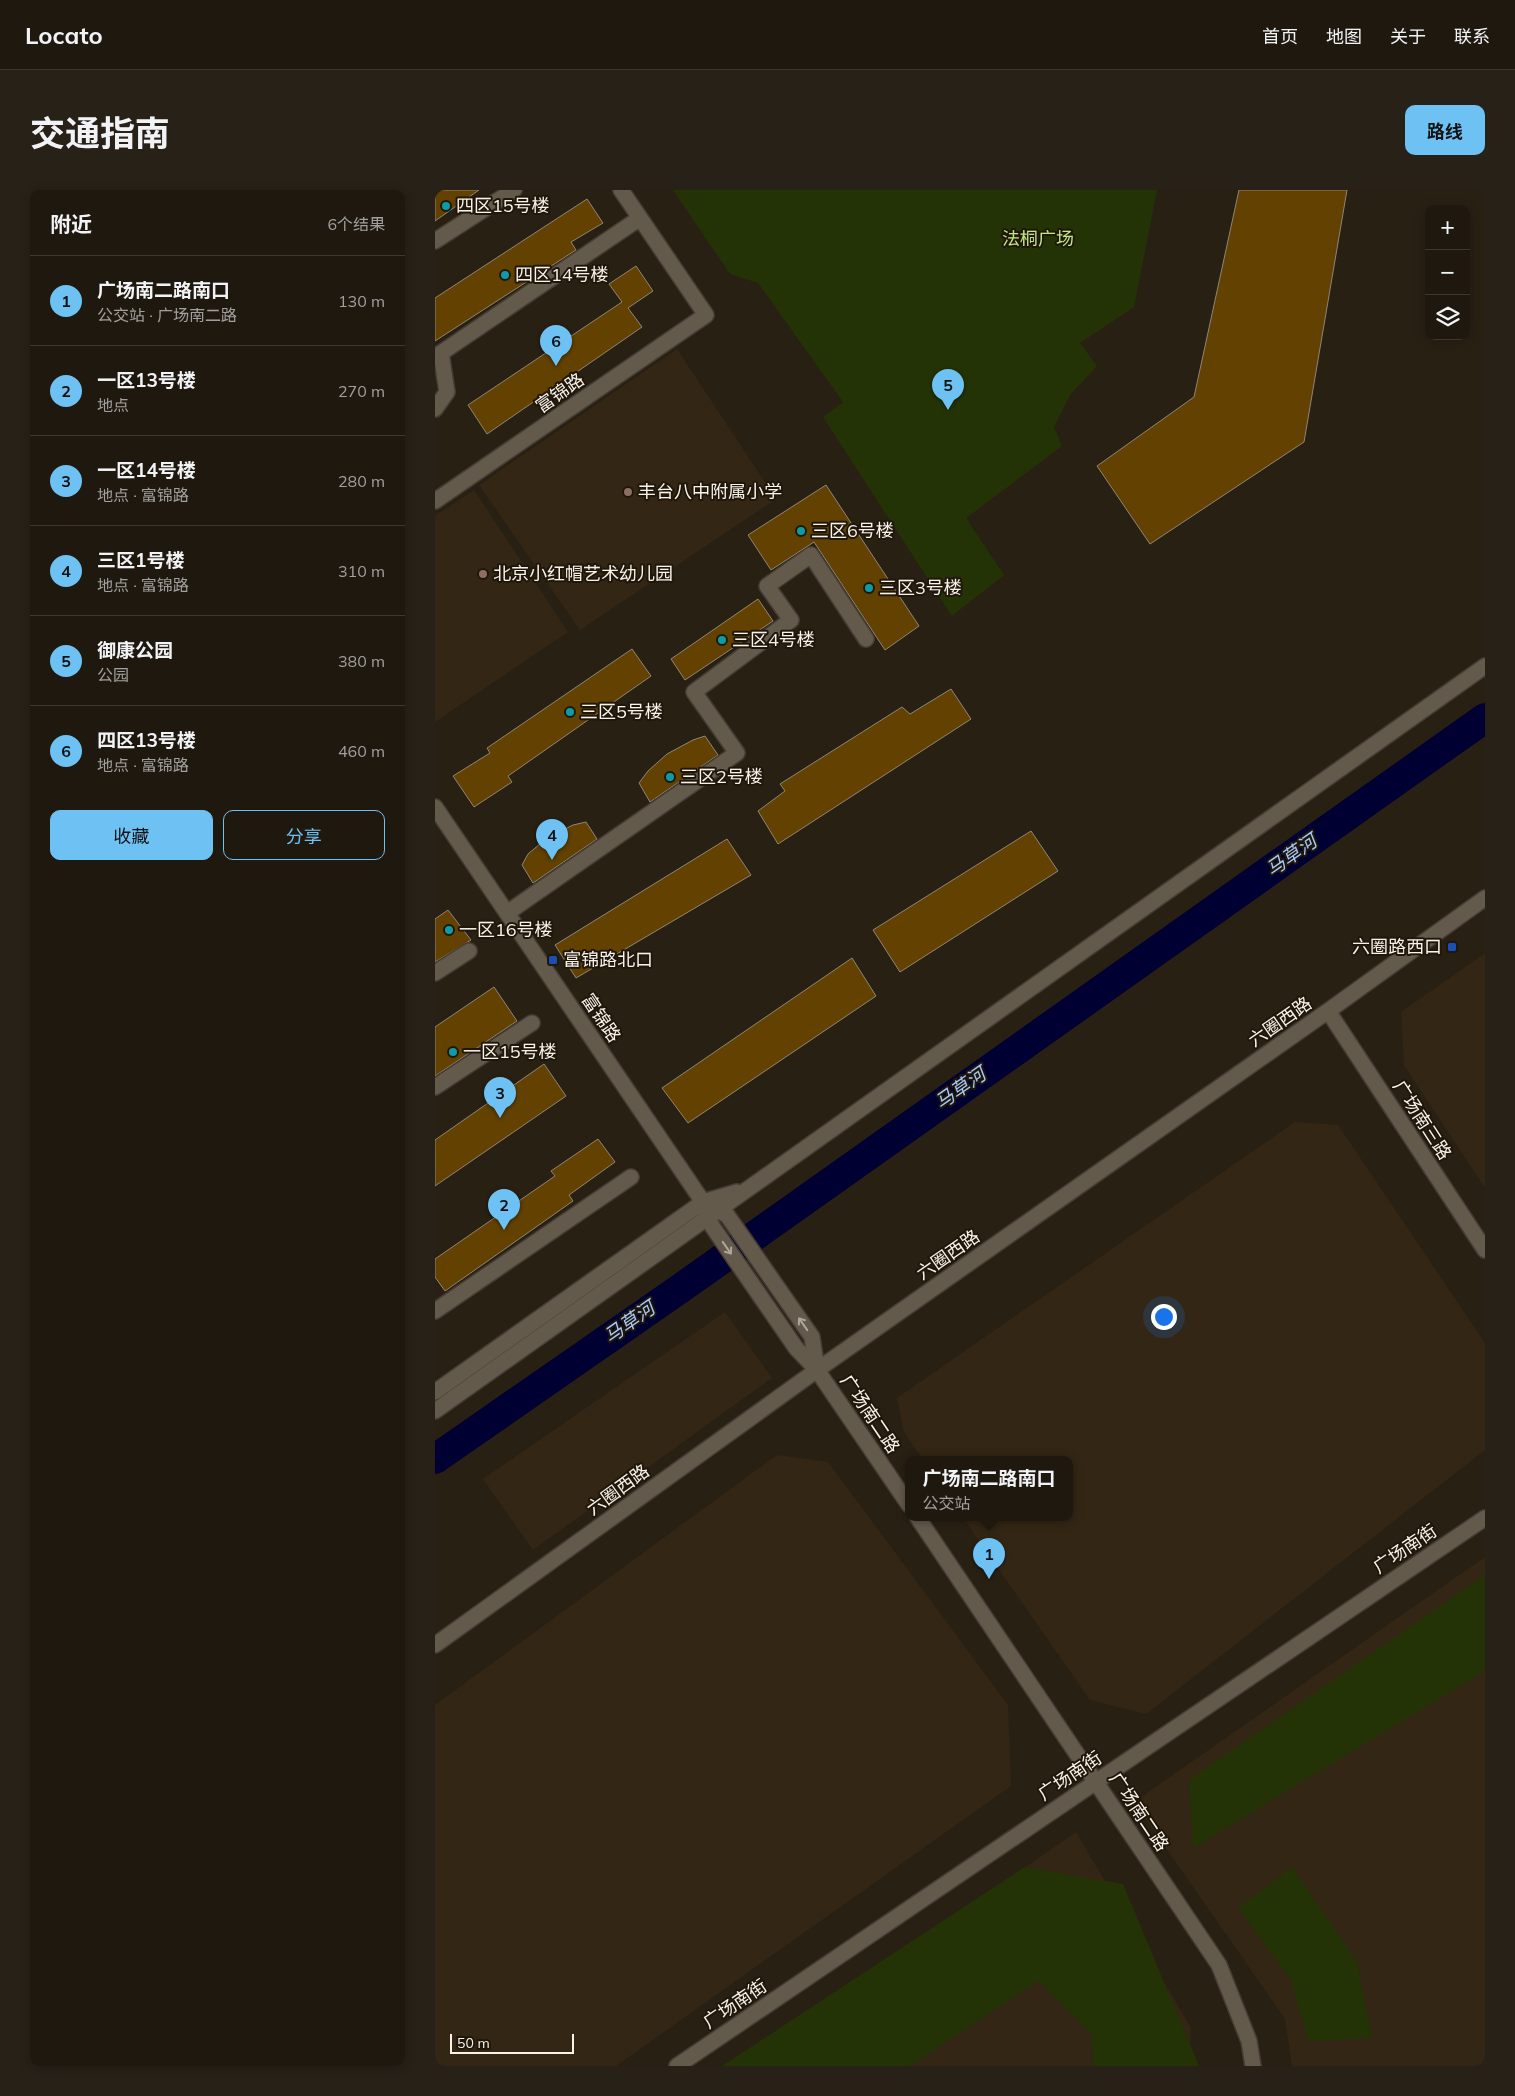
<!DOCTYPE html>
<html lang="zh">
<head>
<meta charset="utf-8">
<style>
	body { margin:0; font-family:Mulish,"Noto Sans SC",sans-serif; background:#272118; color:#f1f3f6 }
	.controls { position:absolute; right:15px; top:15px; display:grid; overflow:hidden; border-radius:10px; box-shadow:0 2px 12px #0003 }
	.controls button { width:45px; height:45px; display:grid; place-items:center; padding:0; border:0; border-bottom:1px solid #3c372f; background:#1f180f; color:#f1f3f6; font:25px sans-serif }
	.scale { position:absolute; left:15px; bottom:12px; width:124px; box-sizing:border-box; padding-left:5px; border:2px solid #f8f2ea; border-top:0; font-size:14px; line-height:18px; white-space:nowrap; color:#f8f2ea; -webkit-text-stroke:4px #20170b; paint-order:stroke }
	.you { position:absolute; left:728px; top:1126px; width:18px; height:18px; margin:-12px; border:4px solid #fff; border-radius:50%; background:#1a73e8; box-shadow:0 0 0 8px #1a73e833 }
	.badge { display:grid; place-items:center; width:32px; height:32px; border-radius:50%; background:#6ec2f3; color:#111; font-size:16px; font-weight:700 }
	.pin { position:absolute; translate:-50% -41px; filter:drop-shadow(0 1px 2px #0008) }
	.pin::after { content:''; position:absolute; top:26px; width:18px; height:15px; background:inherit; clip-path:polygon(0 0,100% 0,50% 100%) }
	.popup { position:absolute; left:470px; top:1266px; width:168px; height:65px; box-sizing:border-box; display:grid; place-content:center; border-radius:10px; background:#1f180f; filter:drop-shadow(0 1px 4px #0005); font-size:16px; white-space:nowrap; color:#a1a09e }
	.popup b { font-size:19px; color:#f1f3f6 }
	.popup::after { content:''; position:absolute; left:50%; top:100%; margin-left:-10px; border:10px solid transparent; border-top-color:#1f180f }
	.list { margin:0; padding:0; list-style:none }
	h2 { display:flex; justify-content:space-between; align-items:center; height:65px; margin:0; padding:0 20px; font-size:21px }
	h2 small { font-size:16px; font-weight:400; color:#a1a09e }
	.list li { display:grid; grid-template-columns:32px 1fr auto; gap:15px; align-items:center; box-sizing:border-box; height:90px; padding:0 20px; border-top:1px solid #3c372f }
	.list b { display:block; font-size:19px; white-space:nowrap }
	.list p { margin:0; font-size:16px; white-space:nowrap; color:#a1a09e }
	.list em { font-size:16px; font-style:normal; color:#a1a09e }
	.actions { display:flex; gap:10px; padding:15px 20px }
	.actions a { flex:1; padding:11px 0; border:1px solid #6ec2f3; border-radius:10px; text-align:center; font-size:18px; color:#6ec2f3 }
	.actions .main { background:#6ec2f3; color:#111 }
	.icon { flex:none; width:28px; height:28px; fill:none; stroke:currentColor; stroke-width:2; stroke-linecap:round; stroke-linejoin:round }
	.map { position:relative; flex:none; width:1050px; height:1876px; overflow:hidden; border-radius:10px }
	header { display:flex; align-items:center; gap:30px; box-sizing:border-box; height:70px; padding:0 25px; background:#1f180f; border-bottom:1px solid #3c372f }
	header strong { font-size:24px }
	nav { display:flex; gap:28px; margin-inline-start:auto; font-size:18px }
	.intro { display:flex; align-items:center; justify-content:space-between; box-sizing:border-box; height:120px; padding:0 30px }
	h1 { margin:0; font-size:35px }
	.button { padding:12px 22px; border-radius:10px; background:#6ec2f3; color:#111; font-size:18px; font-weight:700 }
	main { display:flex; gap:30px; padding:0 30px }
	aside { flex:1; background:#1f180f; border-radius:10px; box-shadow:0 2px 12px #0003 }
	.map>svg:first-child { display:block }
	.built { fill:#332614 }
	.green { fill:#243305 }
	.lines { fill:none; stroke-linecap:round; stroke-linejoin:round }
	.river { stroke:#000032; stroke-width:30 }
	.building { fill:#634101; stroke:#908576 }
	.minor-casing { stroke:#453d35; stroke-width:18 }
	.minor { stroke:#645a4c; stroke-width:15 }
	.oneway { stroke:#aea69b }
	.culture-dot { fill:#0f9aa8; stroke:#20170b; stroke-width:2 }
	.education-dot { fill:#8d6e63; stroke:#20170b; stroke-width:2 }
	.transit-dot { fill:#1a4fb4; stroke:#20170b; stroke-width:2 }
	.labels { text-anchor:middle; stroke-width:4; stroke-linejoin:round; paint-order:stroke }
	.poi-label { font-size:18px; fill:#f8f2ea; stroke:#20170b; text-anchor:start }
	.park-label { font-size:18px; fill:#bfe782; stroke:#20170b }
	.street-label { font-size:18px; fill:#f8f2ea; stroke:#20170b }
	.water-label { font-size:19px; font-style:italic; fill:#a7cafd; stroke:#20170b }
</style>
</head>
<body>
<header>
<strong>Locato</strong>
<nav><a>首页</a><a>地图</a><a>关于</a><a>联系</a></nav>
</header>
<div class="intro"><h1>交通指南</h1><a class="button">路线</a></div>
<main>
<aside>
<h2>附近<small>6个结果</small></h2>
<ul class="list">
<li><span class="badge">1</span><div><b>广场南二路南口</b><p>公交站 · 广场南二路</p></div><em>130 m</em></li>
<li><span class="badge">2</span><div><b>一区13号楼</b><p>地点</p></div><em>270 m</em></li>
<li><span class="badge">3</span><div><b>一区14号楼</b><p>地点 · 富锦路</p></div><em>280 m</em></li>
<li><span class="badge">4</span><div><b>三区1号楼</b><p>地点 · 富锦路</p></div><em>310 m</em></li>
<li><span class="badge">5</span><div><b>御康公园</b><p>公园</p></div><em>380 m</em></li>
<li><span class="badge">6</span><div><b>四区13号楼</b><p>地点 · 富锦路</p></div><em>460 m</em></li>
</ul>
<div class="actions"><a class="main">收藏</a><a>分享</a></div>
</aside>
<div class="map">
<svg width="1050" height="1876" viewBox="0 0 1050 1876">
	<rect width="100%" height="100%" fill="#292014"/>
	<path class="built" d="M 242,159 L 341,309 L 145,440 L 44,295 Z
		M 39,300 L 133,442 L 0,532 L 0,326 Z
		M 1050,763 L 1050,998 L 969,875 L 966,822 Z
		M 860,932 L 903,935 L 1050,1153 L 1050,1260 L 711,1524 L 655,1510 L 528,1328 L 634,1328 L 634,1270 L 488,1270 L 469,1242 L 462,1208 Z
		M 290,1122 L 337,1188 L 98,1360 L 48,1289 Z
		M 342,1265 L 393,1272 L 573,1515 L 576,1596 L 181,1876 L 0,1876 L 0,1515 Z
		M 1050,1367 L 1050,1876 L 857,1876 L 850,1829 L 699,1612 Z
		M 641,1642 L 756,1838 L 754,1876 L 304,1876 Z"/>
	<path class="green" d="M 238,0 L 722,0 L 699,117 L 645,153 L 662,176 L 635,205 L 619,237 L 627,256 L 531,328 L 569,385 L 517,426 L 388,227 L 408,212 L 323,93 L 295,84 Z
		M 1050,1385 L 1050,1481 L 758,1658 L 754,1590 Z
		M 590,1677 L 688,1694 L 764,1876 L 659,1876 L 656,1843 L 603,1791 L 475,1876 L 287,1876 Z
		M 857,1677 L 922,1772 L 937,1848 L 873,1851 L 856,1790 L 803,1718 Z"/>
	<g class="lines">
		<path class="river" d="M 0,1269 L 246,1098 L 1050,528"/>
	</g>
	<path class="building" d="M 0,0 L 44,0 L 0,31 Z
		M 804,0 L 912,0 L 869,252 L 715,354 L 662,276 L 759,207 Z
		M 152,9 L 168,33 L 136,52 L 141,60 L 0,151 L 0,108 Z
		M 201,76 L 218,101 L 193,118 L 207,137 L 52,244 L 33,215 L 187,112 L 174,94 Z
		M 391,295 L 484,436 L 450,460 L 379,352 L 336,380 L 313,345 Z
		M 323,409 L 338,431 L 250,490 L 236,469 Z
		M 197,459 L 216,486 L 73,586 L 77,592 L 39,617 L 18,586 L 55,563 L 52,558 Z
		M 516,499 L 536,529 L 343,654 L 323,621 L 350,601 L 345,594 L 467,517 L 475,524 Z
		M 270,546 L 283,565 L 215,612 L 204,593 L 213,581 L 232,564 L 258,550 Z
		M 151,632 L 162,649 L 98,693 L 87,675 L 93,664 L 112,648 L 138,635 Z
		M 596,641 L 623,681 L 465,782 L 438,740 Z
		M 292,649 L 316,685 L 141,788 L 120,755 Z
		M 13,720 L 36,750 L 0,772 L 0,729 Z
		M 417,768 L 441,806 L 253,933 L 227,898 Z
		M 59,797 L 82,831 L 0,886 L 0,837 Z
		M 109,874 L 131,906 L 0,996 L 0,950 Z
		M 163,949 L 180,972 L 134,1005 L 138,1011 L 10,1101 L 0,1087 L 0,1069 L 120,986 L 116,981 Z"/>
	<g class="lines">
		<g class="minor-casing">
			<path id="minor" d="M 0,51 L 79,0
				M 0,219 L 12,202 L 6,163 L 205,28
				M 0,311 L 271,125 L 186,0
				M 0,617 L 268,1012 L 277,1036 L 361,1158 L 382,1180 L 474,1315
				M 72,723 L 302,563 L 259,502 L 356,430 L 332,396 L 376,365 L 431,449
				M 0,783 L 34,761
				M 893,821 L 1050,1060
				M 0,897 L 97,833
				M 275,1016 L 292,1025 L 377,1147 L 382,1180
				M 0,1121 L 196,987
				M 0,1202 L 268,1012 L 302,1002
				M 0,1221 L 1050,476
				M 483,1328 L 784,1775 L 814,1851 L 818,1876
				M 0,1455 L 382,1180 L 893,821 L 1050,708
				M 242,1876 L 1050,1328"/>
		</g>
		<use href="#minor" class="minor"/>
	</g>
	<defs><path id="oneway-shaft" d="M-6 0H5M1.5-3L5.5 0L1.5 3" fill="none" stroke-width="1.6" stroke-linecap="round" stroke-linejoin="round" transform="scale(1.25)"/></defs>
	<g class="oneway">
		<use href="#oneway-shaft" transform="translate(292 1058) rotate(55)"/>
		<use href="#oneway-shaft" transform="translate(368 1134) rotate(-125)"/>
	</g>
	<g class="culture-dot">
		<circle cx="11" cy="16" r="5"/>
		<circle cx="70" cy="85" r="5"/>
		<circle cx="366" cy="341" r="5"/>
		<circle cx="434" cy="398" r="5"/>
		<circle cx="287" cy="450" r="5"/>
		<circle cx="135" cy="522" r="5"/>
		<circle cx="235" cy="587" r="5"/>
		<circle cx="14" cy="740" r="5"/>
		<circle cx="18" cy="862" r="5"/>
	</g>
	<g class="education-dot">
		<circle cx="193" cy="302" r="5"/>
		<circle cx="48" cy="384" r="5"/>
	</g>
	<g class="transit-dot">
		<rect x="1012" y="752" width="10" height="10" rx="2.5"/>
		<rect x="113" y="765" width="10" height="10" rx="2.5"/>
	</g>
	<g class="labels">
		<g class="poi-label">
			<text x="21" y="22">四区15号楼</text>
			<text x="80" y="91">四区14号楼</text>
			<text x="203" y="308">丰台八中附属小学</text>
			<text x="376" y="347">三区6号楼</text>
			<text x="58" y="390">北京小红帽艺术幼儿园</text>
			<text x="444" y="404">三区3号楼</text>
			<text x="297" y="456">三区4号楼</text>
			<text x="145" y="528">三区5号楼</text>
			<text x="245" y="593">三区2号楼</text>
			<text x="24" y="746">一区16号楼</text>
			<text x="1007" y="763" text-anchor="end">六圈路西口</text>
			<text x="128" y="776">富锦路北口</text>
			<text x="28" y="868">一区15号楼</text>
		</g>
		<g class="park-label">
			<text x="603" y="55">法桐广场</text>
		</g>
		<g class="street-label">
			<text transform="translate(125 203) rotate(-35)" y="6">富锦路</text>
			<text transform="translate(166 828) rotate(56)" y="6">富锦路</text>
			<text transform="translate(845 832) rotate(-35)" y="6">六圈西路</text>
			<text transform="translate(987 930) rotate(57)" y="6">广场南三路</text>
			<text transform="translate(513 1065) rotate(-35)" y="6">六圈西路</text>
			<text transform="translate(435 1224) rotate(56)" y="6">广场南二路</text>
			<text transform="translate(183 1300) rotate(-36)" y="6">六圈西路</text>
			<text transform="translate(970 1359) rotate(-34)" y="6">广场南街</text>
			<text transform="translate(635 1586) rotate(-34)" y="6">广场南街</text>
			<text transform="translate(704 1622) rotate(56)" y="6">广场南二路</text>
			<text transform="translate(300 1814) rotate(-34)" y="6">广场南街</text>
		</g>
		<g class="water-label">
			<text transform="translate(856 665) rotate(-35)" y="7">马草河</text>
			<text transform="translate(525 898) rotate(-35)" y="7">马草河</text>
			<text transform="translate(194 1132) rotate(-35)" y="7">马草河</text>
		</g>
	</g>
</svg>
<div class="controls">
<button>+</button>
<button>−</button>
<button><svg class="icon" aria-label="layers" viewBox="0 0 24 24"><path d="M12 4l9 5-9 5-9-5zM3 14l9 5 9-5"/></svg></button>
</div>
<div class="scale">50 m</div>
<div class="you"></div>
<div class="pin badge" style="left:554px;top:1389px">1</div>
<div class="popup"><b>广场南二路南口</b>公交站</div>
<div class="pin badge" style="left:69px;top:1040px">2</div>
<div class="pin badge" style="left:65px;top:928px">3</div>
<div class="pin badge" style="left:117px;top:670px">4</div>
<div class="pin badge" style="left:513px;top:220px">5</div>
<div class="pin badge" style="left:121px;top:176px">6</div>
</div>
</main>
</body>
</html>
